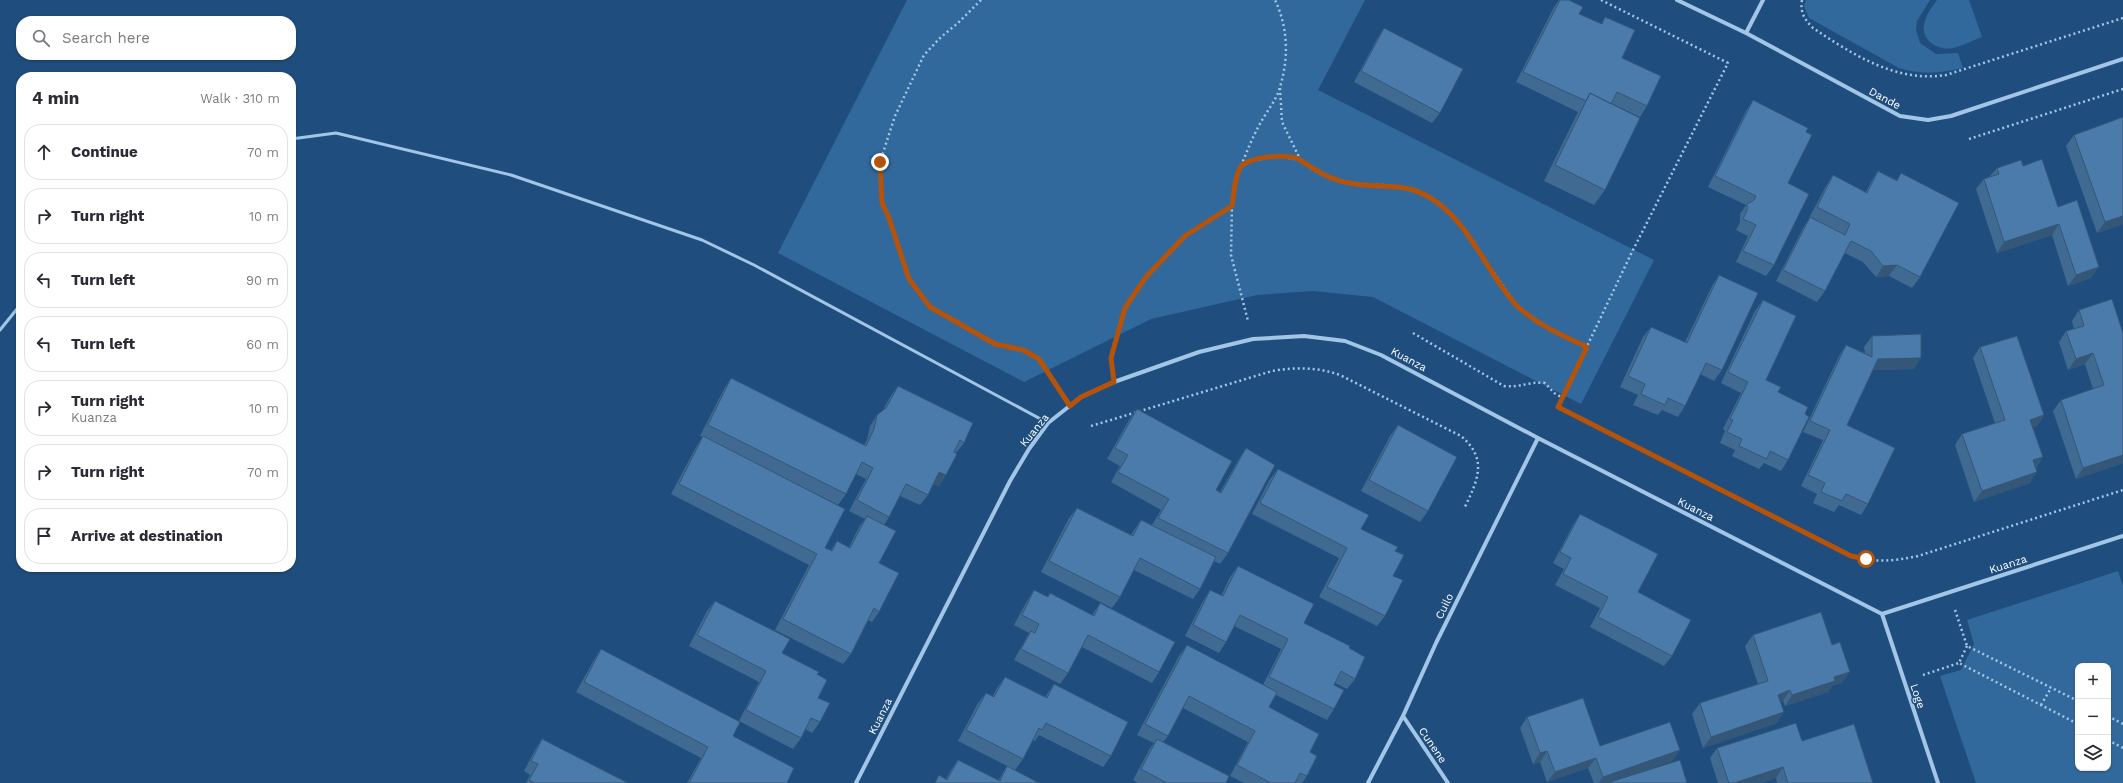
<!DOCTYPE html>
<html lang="en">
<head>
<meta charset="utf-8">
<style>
	body { margin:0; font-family:"Work Sans",sans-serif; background:#f2f2f3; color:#2b2b33 }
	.controls { position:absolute; right:12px; bottom:12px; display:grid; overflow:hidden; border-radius:8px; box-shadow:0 1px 3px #0004 }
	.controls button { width:36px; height:36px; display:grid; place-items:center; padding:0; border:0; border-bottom:1px solid #e1e1e2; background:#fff; color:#2b2b33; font:20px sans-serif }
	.stop { position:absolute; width:12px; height:12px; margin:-9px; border:3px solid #b45309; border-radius:50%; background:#fff }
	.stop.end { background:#b45309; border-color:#fff; box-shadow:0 1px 4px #0008 }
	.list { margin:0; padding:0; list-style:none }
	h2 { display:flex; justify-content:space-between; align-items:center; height:52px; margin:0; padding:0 16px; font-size:17px }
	h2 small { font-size:13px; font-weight:400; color:#7c7c81 }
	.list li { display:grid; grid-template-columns:26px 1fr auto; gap:12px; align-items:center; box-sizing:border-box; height:56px; margin:0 8px 8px; padding:0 8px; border:1px solid #e1e1e2; border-radius:16px }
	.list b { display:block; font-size:15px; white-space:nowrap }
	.list p { margin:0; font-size:13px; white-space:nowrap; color:#7c7c81 }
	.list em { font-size:13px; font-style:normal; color:#7c7c81 }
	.icon { flex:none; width:22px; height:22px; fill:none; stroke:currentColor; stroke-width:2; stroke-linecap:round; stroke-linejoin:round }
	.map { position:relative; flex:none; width:2123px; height:783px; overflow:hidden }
	.search { position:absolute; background:#fff; box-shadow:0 1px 3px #0004; left:16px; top:16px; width:280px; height:44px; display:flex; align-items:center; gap:10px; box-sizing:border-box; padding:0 14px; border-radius:16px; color:#7c7c81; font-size:15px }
	.panel { position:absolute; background:#fff; box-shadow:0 1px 3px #0004; left:16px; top:72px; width:280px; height:500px; border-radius:16px }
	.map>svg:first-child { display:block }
	.green { fill:#32699c; fill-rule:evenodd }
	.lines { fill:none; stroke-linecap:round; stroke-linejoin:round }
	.path { stroke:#a3c6e7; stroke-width:2.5; stroke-dasharray:2 3; stroke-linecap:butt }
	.service { stroke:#a3c6e7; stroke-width:3 }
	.minor { stroke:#a3c6e7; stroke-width:4 }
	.wall { fill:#406a92; fill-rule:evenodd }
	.shaded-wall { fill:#345677 }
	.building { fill:#4b7baa; stroke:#345677 }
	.route { stroke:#b45309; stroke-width:5 }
	.labels { text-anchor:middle; stroke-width:3; stroke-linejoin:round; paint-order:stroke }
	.street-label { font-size:11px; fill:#fff; stroke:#1f4e7e }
</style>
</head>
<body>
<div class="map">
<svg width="2123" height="783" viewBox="0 0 2123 783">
	<rect width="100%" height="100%" fill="#1f4e7e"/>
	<path class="green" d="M 907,0 L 1365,0 L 1318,90 L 1654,260 L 1581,404 L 1373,297 L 1313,291 L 1257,295 L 1151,319 L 1024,382 L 778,253 Z
		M 1806,0 L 1930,0 L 1917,21 L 1916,30 L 1920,43 L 1936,54 L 1958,53 L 1963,68 C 1941,73 1921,75 1899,68 L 1809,18 L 1804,6 Z
		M 1937,0 L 1969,0 L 1982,37 C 1973,40 1963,46 1953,48 C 1939,51 1921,41 1924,25 C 1925,16 1932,7 1937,0 Z
		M 2118,571 L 2123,586 L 2123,783 L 1976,783 L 1940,676 L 1961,670 L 1974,644 L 1967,620 ZM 2078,666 L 2108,666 L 2108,768 L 2078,768 Z"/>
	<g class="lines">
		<path class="path" d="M 981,0 L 958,23 L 941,37 L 924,55 L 895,116 L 880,162 L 882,203 L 889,218 L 909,279 L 930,307 L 995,344 L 1023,350 L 1039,359 L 1060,391
			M 1601,0 L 1728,63 L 1631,254 L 1558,407 L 1851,556 C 1874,563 1894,561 1918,556 L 2123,490
			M 1802,0 C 1800,12 1804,19 1813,28 C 1852,54 1896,83 1946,75 L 2123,18
			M 1280,88 L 1282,122 L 1300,159
			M 1969,139 L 2123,89
			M 1241,166 C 1247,151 1253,136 1261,122 C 1267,111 1277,99 1280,87 C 1289,58 1288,27 1275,0
			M 1237,175 L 1232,206 L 1231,255 L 1248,321
			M 1236,176 L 1241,166 L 1251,161 L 1278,156 L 1300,160 L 1313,170 L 1336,180 L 1360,185 L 1385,185 L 1414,189 L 1428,196 L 1451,214 L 1462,227 L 1517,306 L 1549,329 L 1587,347
			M 1413,333 L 1504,386 C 1520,388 1530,381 1545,383 L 1554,393 L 1563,398
			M 1112,364 L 1111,358 L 1125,308 L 1146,277 L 1185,236 L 1231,206
			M 1091,426 L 1272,371 C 1296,367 1317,367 1340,375 L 1461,436 C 1489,460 1477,481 1464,509
			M 1955,610 L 1967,646 L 2078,701
			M 1967,646 L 1959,663 L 2078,724
			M 1923,675 L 1959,663
			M 2041,705 L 2051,688
			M 2108,716 L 2123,724
			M 2108,740 L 2123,748"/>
		<path class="service" d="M 291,139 L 336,133 L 511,175 L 702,240 L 754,265 L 1048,423
			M 0,330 L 21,304"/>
		<path class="minor" d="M 1677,0 L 1746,33 L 1900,116 L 1928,120 L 1951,116 L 2123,59
			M 1746,33 L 1763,0
			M 1882,614 L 1938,783
			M 1403,716 L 1448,783
			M 856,783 L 1010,481 L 1029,449 L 1048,423 L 1081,397 L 1114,382 L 1199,352 L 1253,339 L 1304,336 L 1345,341 L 1381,355 L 1538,438 L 1882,614 L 2123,536
			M 1368,783 L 1403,716 L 1436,643 L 1538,438"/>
	</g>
	<path class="wall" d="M 1559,0 L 1569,0 L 1579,14 L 1601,24 L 1605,17 L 1622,58 L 1647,106 L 1640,117 L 1611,103 L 1605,190 L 1594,205 L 1544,181 L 1578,112 L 1516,82 L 1554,7 Z
		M 1384,28 L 1440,113 L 1432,123 L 1354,82 L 1377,39 Z
		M 1753,100 L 1806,132 L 1788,183 L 1774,265 L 1766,276 L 1736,262 L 1748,236 L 1736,230 L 1740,222 L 1740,214 L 1746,205 L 1708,187 L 1746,111 Z
		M 2074,135 L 2123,224 L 2097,233 L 2066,146 Z
		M 2023,166 L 2058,207 L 2091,278 L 2068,286 L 2052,235 L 1997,253 L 1976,189 L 1984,179 L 1990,176 L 1997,168 Z
		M 1878,171 L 1897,180 L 1901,173 L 1920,277 L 1912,288 L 1889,276 L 1876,277 L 1863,262 L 1845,253 L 1825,291 L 1817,302 L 1776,281 L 1803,228 L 1810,218 L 1809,218 L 1826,186 L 1833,175 L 1866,192 L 1871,182 Z
		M 1719,275 L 1722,370 L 1714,381 L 1700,374 L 1685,406 L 1678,417 L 1662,410 L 1658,415 L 1633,405 L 1638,395 L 1620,387 L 1643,337 L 1651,327 L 1685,342 L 1712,286 Z
		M 2112,299 L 2123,463 L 2076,479 L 2053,411 L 2061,400 L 2093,389 L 2085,364 L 2068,370 L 2059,342 L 2066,331 L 2074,329 L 2072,321 L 2079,310 Z
		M 1763,300 L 1766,380 L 1778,392 L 1805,414 L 1788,460 L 1781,471 L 1764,463 L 1759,469 L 1732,456 L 1735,450 L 1720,443 L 1725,431 L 1723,429 L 1741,393 L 1721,383 L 1755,311 Z
		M 1872,336 L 1914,369 L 1873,370 L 1847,425 L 1868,504 L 1861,515 L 1839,505 L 1834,512 L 1813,503 L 1817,494 L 1801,486 L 1823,440 L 1803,432 L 1839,356 L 1846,345 L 1865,353 L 1864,347 Z
		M 1980,347 L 2044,415 L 2037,426 L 2033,427 L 2043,457 L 2036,467 L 2030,483 L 1974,502 L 1955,445 L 1962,434 L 1995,423 L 1973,358 Z
		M 731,378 L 864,445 L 867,440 L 870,426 L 877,415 L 883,410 L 890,397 L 898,386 L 964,443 L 956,453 L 954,452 L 946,475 L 939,486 L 933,484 L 928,495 L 920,505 L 900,496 L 889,517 L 884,525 L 879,563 L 879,612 L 872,622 L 868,620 L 851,654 L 843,664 L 775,630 L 809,565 L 671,494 L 696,447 L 703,437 L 700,436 L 724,389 ZM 856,474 L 866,479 L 849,511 L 865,519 L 859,527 L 849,547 L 837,541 L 831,550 L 825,548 L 786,479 L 838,505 L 846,494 Z
		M 1137,409 L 1216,490 L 1220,492 L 1239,459 L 1246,448 L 1228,553 L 1220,564 L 1214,561 L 1200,589 L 1193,599 L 1134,570 L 1120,597 L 1112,608 L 1041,572 L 1069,518 L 1077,508 L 1131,535 L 1134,530 L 1141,520 L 1152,525 L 1161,510 L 1111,482 L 1120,466 L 1107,459 L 1129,420 Z
		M 1398,425 L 1428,511 L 1420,522 L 1361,491 L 1390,436 Z
		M 1278,469 L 1361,529 L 1395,551 L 1393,576 L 1385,616 L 1377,626 L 1319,597 L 1339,558 L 1252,514 L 1270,479 Z
		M 1580,514 L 1638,592 L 1672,656 L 1664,666 L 1590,627 L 1600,608 L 1555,585 L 1564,569 L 1553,563 L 1573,525 Z
		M 1238,566 L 1304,623 L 1349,648 L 1355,679 L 1347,689 L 1335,683 L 1334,685 L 1334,709 L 1327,720 L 1276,695 L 1269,707 L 1310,752 L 1307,776 L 1302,783 L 1244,783 L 1230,776 L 1248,742 L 1183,708 L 1168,736 L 1163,742 L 1226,783 L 1138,783 L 1133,780 L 1149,750 L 1154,743 L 1137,735 L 1179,656 L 1187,645 L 1263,685 L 1281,649 L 1234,626 L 1226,642 L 1219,653 L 1185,636 L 1203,601 L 1210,590 L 1221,596 L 1230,577 Z
		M 1034,590 L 1047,597 L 1050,593 L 1092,615 L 1100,603 L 1159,672 L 1152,683 L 1082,647 L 1068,673 L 1060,684 L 1014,660 L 1029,633 L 1014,625 L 1027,601 Z
		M 715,601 L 782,653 L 817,674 L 820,722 L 812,733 L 805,729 L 801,738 L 793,749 L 739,721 L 759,682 L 689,646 L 707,611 Z
		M 1753,635 L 1842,683 L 1832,686 L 1828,692 L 1785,706 L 1783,701 L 1780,702 L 1777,723 L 1703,748 L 1692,714 L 1700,703 L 1758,684 L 1745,646 Z
		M 601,649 L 733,736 L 787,783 L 687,783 L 701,758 L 576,692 L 594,660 Z
		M 1005,677 L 1045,697 L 1054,684 L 1111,756 L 1103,767 L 1039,735 L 1035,741 L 1033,740 L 1023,759 L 1015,770 L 958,741 L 978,703 L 986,693 L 993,696 L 997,688 Z
		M 1527,717 L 1600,746 L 1680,750 L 1672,761 L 1632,775 L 1687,783 L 1594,783 L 1588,768 L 1547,782 L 1540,762 L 1533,764 L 1520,728 Z
		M 542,739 L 628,783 L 526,783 L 530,775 L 524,771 L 535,750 Z
		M 1802,741 L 1873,783 L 1777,783 L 1776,778 L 1760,783 L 1718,783 L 1710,758 L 1717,748 Z
		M 958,760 L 998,781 L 1007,766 L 1039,783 L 935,783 L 946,779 L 951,770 Z"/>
	<path class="shaded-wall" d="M 2123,216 L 2123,224 L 2097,233 L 2105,222 Z
		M 2059,224 L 2052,235 L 1997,253 L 2004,242 Z
		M 1897,265 L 1889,276 L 1876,277 L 1883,266 Z
		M 2099,267 L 2091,278 L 2068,286 L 2076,275 Z
		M 2093,353 L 2085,364 L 2068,370 L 2076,359 Z
		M 1921,358 L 1914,369 L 1871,370 L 1878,359 Z
		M 2044,415 L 2037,426 L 2023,430 L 2030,420 Z
		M 2123,455 L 2123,463 L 2076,479 L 2083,468 Z
		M 2043,457 L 2035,467 L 2033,460 Z
		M 939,472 L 946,475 L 939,486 L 932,483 Z
		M 2037,472 L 2030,483 L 1974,502 L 1982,491 Z
		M 1850,672 L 1842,683 L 1832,686 L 1828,692 L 1785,706 L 1792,695 L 1834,677 Z
		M 1790,690 L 1783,701 L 1770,705 L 1778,695 Z
		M 1784,712 L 1777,723 L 1703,748 L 1711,737 Z
		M 1680,750 L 1672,761 L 1608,783 L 1598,783 L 1603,777 Z
		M 1547,751 L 1540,762 L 1533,764 L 1540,753 Z
		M 1596,758 L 1588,768 L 1547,782 L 1555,772 Z
		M 1783,767 L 1776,778 L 1760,783 L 1734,783 Z"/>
	<path class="building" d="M 1560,0 L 1569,0 L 1583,7 L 1579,14 L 1602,24 L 1605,17 L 1635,30 L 1622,58 L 1661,76 L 1647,106 L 1617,92 L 1611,104 L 1590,93 L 1586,101 L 1523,72 Z
		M 1384,28 L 1463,69 L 1440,113 L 1361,71 Z
		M 1590,93 L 1640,118 L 1605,190 L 1555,165 Z
		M 1753,100 L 1808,128 L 1806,132 L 1812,135 L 1788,183 L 1809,194 L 1774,265 L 1743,251 L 1756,225 L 1743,219 L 1747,211 L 1747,204 L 1754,200 L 1756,196 L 1715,176 Z
		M 2123,117 L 2123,216 L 2105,222 L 2074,135 Z
		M 2042,159 L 2058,207 L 2077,200 L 2099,267 L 2076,275 L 2059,224 L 2004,242 L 1984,179 L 1999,174 L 1997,168 L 2021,160 L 2023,166 Z
		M 1878,171 L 1897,181 L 1901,173 L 1959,203 L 1920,277 L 1897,265 L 1883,266 L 1871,251 L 1851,241 L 1825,291 L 1783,270 L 1810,217 L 1845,235 L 1850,224 L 1817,207 L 1833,175 L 1867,193 Z
		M 1719,275 L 1758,293 L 1722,370 L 1706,363 L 1685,406 L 1668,398 L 1665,405 L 1641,394 L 1645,384 L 1628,376 L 1651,327 L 1687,343 Z
		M 2112,299 L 2123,333 L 2123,455 L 2083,468 L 2061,400 L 2104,385 L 2093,353 L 2076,359 L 2066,331 L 2084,326 L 2079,310 Z
		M 1763,300 L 1796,316 L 1766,380 L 1781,387 L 1778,392 L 1808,407 L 1805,414 L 1809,417 L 1788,460 L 1770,451 L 1767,459 L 1739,446 L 1742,439 L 1727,432 L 1733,420 L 1730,419 L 1748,382 L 1728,372 Z
		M 1921,334 L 1921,358 L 1878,359 L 1847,425 L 1895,448 L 1868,504 L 1846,494 L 1842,501 L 1821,492 L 1825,483 L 1808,475 L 1830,430 L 1810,421 L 1846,345 L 1872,357 L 1872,336 Z
		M 2017,336 L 2044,415 L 2030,420 L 2043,457 L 2033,460 L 2037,472 L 1982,491 L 1962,434 L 2005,420 L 1980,347 Z
		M 731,378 L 866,446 L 874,429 L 877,415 L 886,408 L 898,386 L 973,423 L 964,443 L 960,440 L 954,452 L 957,454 L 946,475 L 939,472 L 928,495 L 906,484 L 889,517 L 857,500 L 873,468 L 862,462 L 846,494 L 708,425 Z
		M 1137,409 L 1232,461 L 1216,490 L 1221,493 L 1246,448 L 1275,465 L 1228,553 L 1158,518 L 1169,499 L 1118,472 L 1128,455 L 1115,448 Z
		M 1398,425 L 1457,457 L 1428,511 L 1369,480 Z
		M 703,436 L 845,509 L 825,548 L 832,551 L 837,541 L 850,548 L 867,516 L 896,531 L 879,563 L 899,573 L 879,612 L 874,608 L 851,654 L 783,619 L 817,554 L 679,484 Z
		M 1278,469 L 1369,515 L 1361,529 L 1398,547 L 1395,551 L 1404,555 L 1393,576 L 1403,580 L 1385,616 L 1327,587 L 1347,548 L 1260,503 Z
		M 1077,508 L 1133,536 L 1141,520 L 1216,557 L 1200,589 L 1140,558 L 1120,597 L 1049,561 Z
		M 1580,514 L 1658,554 L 1638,592 L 1691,620 L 1672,656 L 1598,617 L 1608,597 L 1563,574 L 1571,558 L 1560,552 Z
		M 1238,566 L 1314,604 L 1304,623 L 1350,646 L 1349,648 L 1365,657 L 1355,679 L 1341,671 L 1334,685 L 1344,690 L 1334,709 L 1269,677 L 1288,639 L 1240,615 L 1226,642 L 1193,625 L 1210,590 L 1223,596 Z
		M 1034,590 L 1048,597 L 1050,593 L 1094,616 L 1100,603 L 1175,642 L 1159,672 L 1088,635 L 1068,673 L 1021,649 L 1031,631 L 1035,633 L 1039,624 L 1022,615 Z
		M 715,601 L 790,639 L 782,653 L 819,672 L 817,674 L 827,680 L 818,698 L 830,703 L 820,722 L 811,718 L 801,738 L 746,710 L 766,671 L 697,635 Z
		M 1821,612 L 1832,645 L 1840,642 L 1850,672 L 1834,677 L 1835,681 L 1792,695 L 1790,690 L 1778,695 L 1784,712 L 1711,737 L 1700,703 L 1768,681 L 1753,635 Z
		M 1187,645 L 1277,692 L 1269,707 L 1319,734 L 1310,752 L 1317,756 L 1307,776 L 1300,773 L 1295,783 L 1271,783 L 1237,765 L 1255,731 L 1189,696 L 1168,736 L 1145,724 Z
		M 601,649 L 740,722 L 733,736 L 794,768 L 787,783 L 689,783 L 708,747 L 584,682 Z
		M 1005,677 L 1047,698 L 1054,684 L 1128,722 L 1111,756 L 1046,723 L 1042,730 L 1039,728 L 1023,759 L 966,730 L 986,693 L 994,697 Z
		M 1583,698 L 1600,746 L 1670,722 L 1680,750 L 1603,777 L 1596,758 L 1555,772 L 1547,751 L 1540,753 L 1527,717 Z
		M 1796,723 L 1802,741 L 1854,724 L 1873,783 L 1788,783 L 1783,767 L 1734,783 L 1729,783 L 1717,748 Z
		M 542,739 L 628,783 L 535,783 L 529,780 L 538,764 L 531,761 Z
		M 1157,739 L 1229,776 L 1226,783 L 1167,783 L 1141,769 Z
		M 958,760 L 1000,781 L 1007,766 L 1039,783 L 935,783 L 939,775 L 947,780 Z
		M 1680,760 L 1687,783 L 1607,783 Z"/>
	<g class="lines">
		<path class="route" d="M 880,162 L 882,203 L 889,218 L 909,279 L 930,307 L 995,344 L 1023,350 L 1039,359 L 1070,406 L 1081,397 L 1114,382 L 1111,358 L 1125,308 L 1146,277 L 1185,236 L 1232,206 C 1234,194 1234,179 1240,168 C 1247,156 1290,153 1300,160 C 1316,170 1330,180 1349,183 C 1383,190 1406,179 1438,203 C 1465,223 1481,257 1500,284 C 1505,291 1511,300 1517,306 C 1536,324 1563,336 1587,347 L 1558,407 L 1851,556 L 1866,559"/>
	</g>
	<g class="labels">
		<g class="street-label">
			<text transform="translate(1885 98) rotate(28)" y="4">Dande</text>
			<text transform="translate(1409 359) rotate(28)" y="4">Kuanza</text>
			<text transform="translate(1034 430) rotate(-51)" y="4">Kuanza</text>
			<text transform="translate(1696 509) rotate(27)" y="4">Kuanza</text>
			<text transform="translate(2008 564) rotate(-18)" y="4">Kuanza</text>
			<text transform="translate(1444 606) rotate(-64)" y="4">Cuilo</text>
			<text transform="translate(1918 696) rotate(72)" y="4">Loge</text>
			<text transform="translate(880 716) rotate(-63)" y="4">Kuanza</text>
			<text transform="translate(1433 745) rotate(56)" y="4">Cunene</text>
		</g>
	</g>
</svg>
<div class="controls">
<button>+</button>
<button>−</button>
<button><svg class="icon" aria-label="layers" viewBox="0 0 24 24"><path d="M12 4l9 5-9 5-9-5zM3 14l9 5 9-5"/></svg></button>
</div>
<div class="stop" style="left:1866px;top:559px"></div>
<div class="stop end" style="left:880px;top:162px"></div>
<div class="search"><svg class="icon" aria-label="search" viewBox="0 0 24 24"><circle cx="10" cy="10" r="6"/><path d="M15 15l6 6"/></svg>Search here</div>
<section class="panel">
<h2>4 min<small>Walk · 310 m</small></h2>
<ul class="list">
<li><svg class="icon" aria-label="ahead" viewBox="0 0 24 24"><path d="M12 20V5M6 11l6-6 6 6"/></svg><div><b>Continue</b></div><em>70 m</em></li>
<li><svg class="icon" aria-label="right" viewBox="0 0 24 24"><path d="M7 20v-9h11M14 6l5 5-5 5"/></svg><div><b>Turn right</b></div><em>10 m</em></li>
<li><svg class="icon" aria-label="left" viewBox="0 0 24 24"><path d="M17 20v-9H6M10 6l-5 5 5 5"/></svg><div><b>Turn left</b></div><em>90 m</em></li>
<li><svg class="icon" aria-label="left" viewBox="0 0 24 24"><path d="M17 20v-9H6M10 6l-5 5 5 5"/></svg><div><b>Turn left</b></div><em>60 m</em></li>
<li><svg class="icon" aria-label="right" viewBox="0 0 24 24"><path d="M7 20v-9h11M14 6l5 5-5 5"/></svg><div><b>Turn right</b><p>Kuanza</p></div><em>10 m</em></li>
<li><svg class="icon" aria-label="right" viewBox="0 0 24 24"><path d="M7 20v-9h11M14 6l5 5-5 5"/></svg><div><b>Turn right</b></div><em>70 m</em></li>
<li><svg class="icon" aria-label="arrive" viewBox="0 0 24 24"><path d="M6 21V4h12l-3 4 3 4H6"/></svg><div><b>Arrive at destination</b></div></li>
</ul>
</section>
</div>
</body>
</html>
